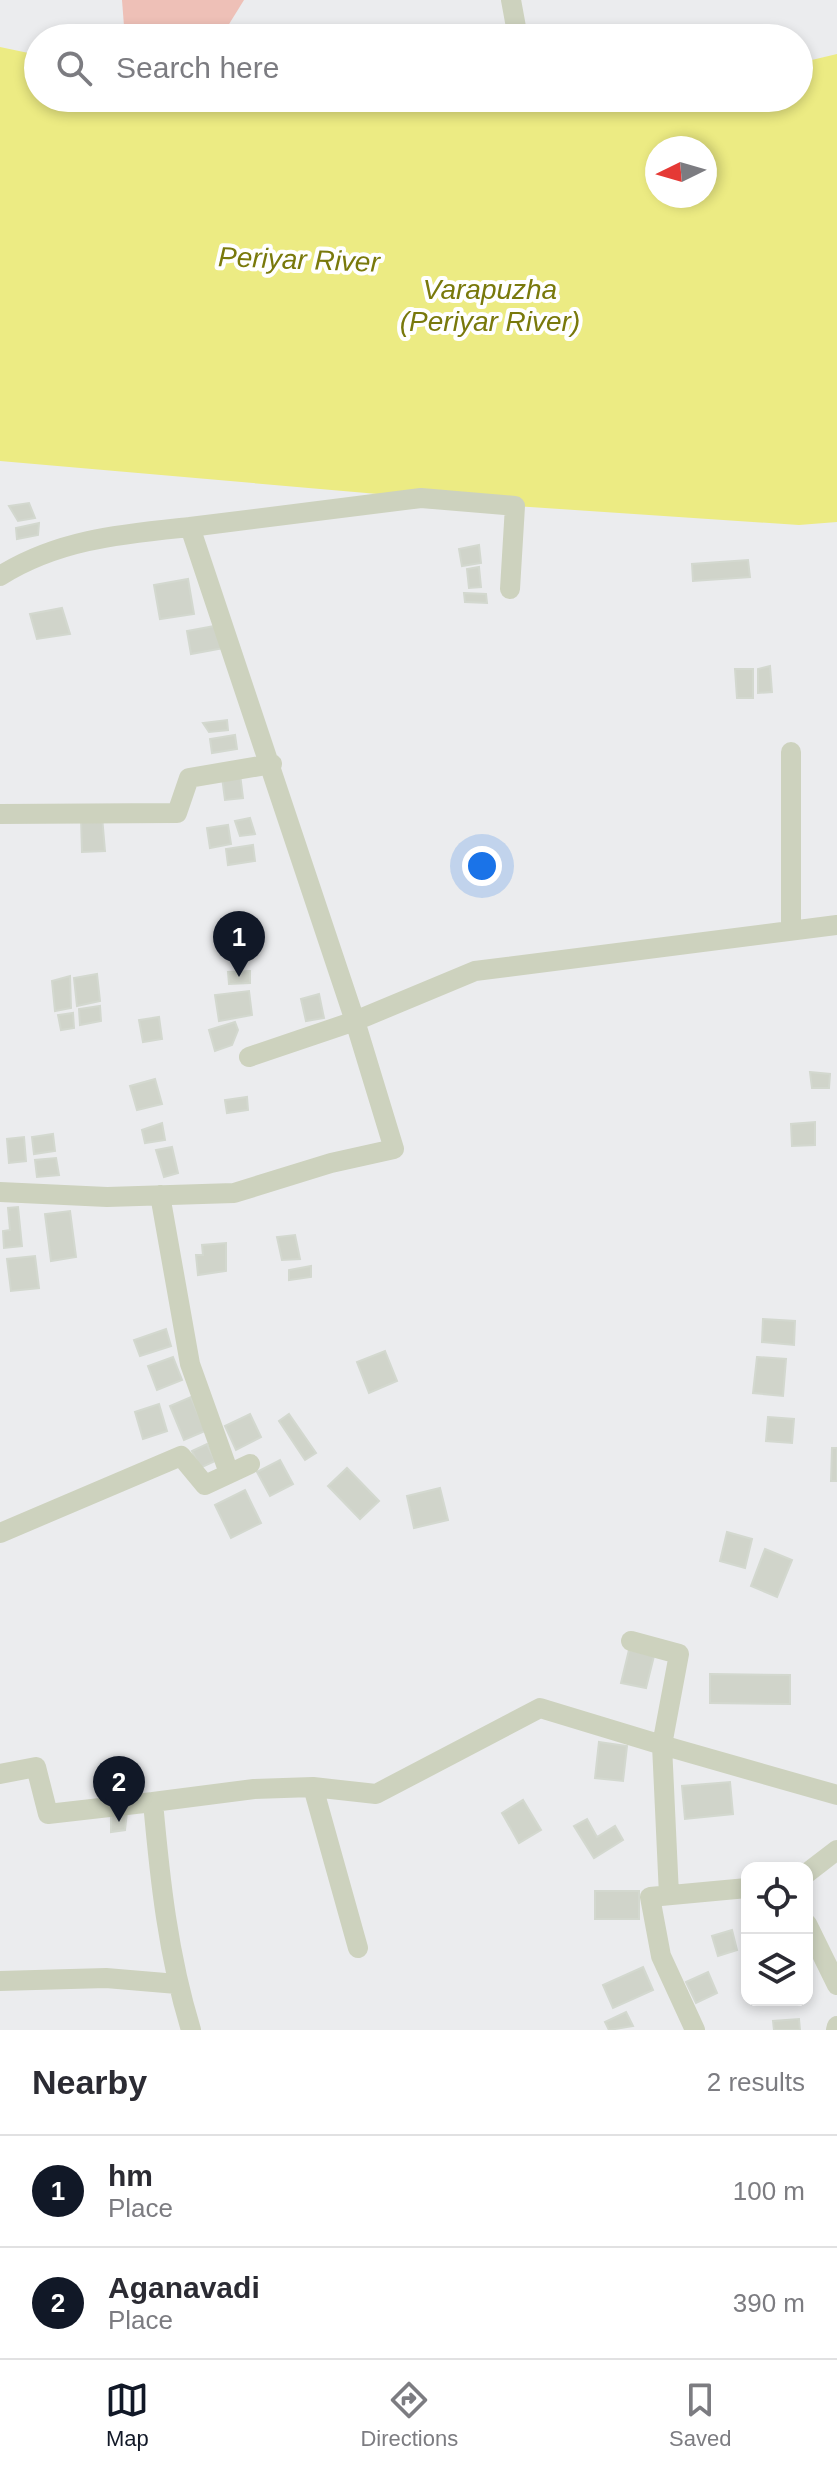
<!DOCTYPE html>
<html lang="en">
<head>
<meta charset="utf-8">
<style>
	body { margin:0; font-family:Arial,sans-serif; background:#f2f2f3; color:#2b2b33 }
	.controls { position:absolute; right:24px; bottom:24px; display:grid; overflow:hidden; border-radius:16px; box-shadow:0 4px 12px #0003 }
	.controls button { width:72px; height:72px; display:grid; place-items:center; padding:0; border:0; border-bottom:2px solid #e1e1e2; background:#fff; color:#2b2b33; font:40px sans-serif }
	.compass { position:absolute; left:645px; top:136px; width:72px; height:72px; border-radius:50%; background:#fff; box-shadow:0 4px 12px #0003; rotate:265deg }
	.you { position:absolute; left:482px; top:866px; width:28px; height:28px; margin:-20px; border:6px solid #fff; border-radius:50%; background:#1a73e8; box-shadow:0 0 0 12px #1a73e833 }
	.badge { display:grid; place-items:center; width:52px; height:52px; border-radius:50%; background:#111827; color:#fff; font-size:26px; font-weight:700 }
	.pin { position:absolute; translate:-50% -66px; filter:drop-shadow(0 2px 4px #0008) }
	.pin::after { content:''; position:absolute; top:42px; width:28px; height:24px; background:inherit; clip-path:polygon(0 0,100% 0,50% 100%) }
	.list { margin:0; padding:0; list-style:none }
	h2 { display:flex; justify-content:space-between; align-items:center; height:104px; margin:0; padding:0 32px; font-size:34px }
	h2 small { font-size:26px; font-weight:400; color:#7c7c81 }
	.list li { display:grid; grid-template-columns:52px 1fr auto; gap:24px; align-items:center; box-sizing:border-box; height:112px; padding:0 32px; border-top:2px solid #e1e1e2 }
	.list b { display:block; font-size:30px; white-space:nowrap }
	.list p { margin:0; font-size:26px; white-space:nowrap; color:#7c7c81 }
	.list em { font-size:26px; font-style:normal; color:#7c7c81 }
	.icon { flex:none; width:44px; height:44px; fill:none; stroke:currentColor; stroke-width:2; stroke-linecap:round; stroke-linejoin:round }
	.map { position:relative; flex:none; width:837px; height:2030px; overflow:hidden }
	.search { position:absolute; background:#fff; box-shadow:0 4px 12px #0003; left:24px; right:24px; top:24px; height:88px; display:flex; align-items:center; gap:20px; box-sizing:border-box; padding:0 28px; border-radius:44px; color:#7c7c81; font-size:30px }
	.sheet { height:328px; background:#fff }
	nav { display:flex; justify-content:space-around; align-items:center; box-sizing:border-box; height:112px; border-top:2px solid #e1e1e2; background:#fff; font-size:22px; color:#7c7c81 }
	nav a { display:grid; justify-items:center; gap:4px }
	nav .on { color:#111827 }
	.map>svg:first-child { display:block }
	.green { fill:#eec0b7 }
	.water { fill:#eceb83; fill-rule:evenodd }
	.building { fill:#d0d4ca; stroke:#d3d8cf; stroke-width:2 }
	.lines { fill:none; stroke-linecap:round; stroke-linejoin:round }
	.minor { stroke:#cdd2be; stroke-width:20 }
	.labels { text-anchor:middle; stroke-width:8; stroke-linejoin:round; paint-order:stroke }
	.water-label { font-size:28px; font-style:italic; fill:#79790c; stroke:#fff }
</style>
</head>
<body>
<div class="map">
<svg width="837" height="2030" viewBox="0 0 837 2030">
	<rect width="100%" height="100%" fill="#ebecee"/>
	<path class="green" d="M 122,0 L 244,0 L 226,29 L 156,35 L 124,26 Z"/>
	<path class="water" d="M 0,47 L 38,55 L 38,98 L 317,98 L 416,108 L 627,104 L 654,98 L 799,98 L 799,63 L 837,54 L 837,522 L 799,525 L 515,506 L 0,461 ZM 657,148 L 705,148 L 705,196 L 657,196 Z"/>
	<path class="building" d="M 29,503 L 35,518 L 18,521 L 9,506 Z
		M 39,523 L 38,535 L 17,539 L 16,528 Z
		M 479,545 L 481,563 L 462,566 L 459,549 Z
		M 748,560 L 750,577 L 693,581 L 692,564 Z
		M 479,567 L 481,587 L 469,588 L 467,569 Z
		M 188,579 L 194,614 L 160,619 L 154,585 Z
		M 464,593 L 486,594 L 487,603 L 465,602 Z
		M 62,608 L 70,634 L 37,639 L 30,614 Z
		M 220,625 L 224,648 L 191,654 L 187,631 Z
		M 770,666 L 772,692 L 758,693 L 758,669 Z
		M 735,669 L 753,669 L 753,698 L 737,698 Z
		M 227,720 L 228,730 L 209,732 L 203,723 Z
		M 235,735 L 237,749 L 212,753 L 210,739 Z
		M 240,774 L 243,798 L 225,800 L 222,777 Z
		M 102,816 L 105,851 L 82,852 L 81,817 Z
		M 250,818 L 255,834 L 240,836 L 235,821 Z
		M 228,825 L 231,844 L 210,848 L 207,828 Z
		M 253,845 L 255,861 L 228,865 L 226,849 Z
		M 250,971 L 250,983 L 229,984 L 228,972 Z
		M 97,974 L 100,1001 L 77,1006 L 74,978 Z
		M 70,976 L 71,1008 L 55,1011 L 52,981 Z
		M 249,991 L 252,1015 L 219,1021 L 215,995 Z
		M 319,994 L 324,1018 L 306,1021 L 301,999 Z
		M 100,1006 L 101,1021 L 80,1025 L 79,1009 Z
		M 73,1013 L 74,1028 L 61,1030 L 58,1015 Z
		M 159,1017 L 162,1039 L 143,1042 L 139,1020 Z
		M 235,1022 L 238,1030 L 232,1045 L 215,1051 L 209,1030 Z
		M 810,1072 L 830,1074 L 829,1088 L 812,1088 Z
		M 155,1079 L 162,1104 L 137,1110 L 130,1086 Z
		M 247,1097 L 248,1110 L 227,1113 L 225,1100 Z
		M 815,1122 L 815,1145 L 792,1146 L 791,1124 Z
		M 162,1123 L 165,1140 L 145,1143 L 142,1130 Z
		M 53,1134 L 55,1151 L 34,1154 L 32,1137 Z
		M 24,1137 L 26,1161 L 9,1163 L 7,1139 Z
		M 172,1147 L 178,1173 L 164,1177 L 156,1150 Z
		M 56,1158 L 59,1175 L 37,1177 L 35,1160 Z
		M 18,1207 L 22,1246 L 4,1248 L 3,1231 L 10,1230 L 8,1208 Z
		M 70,1211 L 76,1257 L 51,1261 L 45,1214 Z
		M 295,1235 L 300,1259 L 282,1260 L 277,1237 Z
		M 226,1243 L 226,1271 L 198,1275 L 196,1255 L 203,1255 L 202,1245 Z
		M 35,1256 L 39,1288 L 11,1291 L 7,1259 Z
		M 311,1266 L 311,1277 L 289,1280 L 289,1270 Z
		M 763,1319 L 795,1321 L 794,1345 L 762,1342 Z
		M 166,1329 L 171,1346 L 140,1356 L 134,1340 Z
		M 385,1351 L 397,1381 L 369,1393 L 357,1362 Z
		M 173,1357 L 182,1380 L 157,1390 L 148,1366 Z
		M 757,1357 L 786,1359 L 783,1396 L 753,1393 Z
		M 191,1397 L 205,1431 L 184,1440 L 170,1406 Z
		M 159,1404 L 167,1431 L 143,1439 L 135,1412 Z
		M 250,1414 L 261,1437 L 236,1450 L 225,1426 Z
		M 289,1414 L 316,1453 L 305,1460 L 279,1421 Z
		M 768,1417 L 794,1419 L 792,1443 L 766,1441 Z
		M 207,1444 L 215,1461 L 200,1468 L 192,1451 Z
		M 832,1448 L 837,1448 L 837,1481 L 831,1481 Z
		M 280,1460 L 293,1484 L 270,1496 L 257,1472 Z
		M 347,1468 L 379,1501 L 360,1519 L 328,1486 Z
		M 440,1488 L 448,1520 L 414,1528 L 407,1496 Z
		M 245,1490 L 261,1523 L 231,1538 L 215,1505 Z
		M 727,1532 L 752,1539 L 745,1568 L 720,1561 Z
		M 765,1549 L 792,1560 L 777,1597 L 751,1586 Z
		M 629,1650 L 654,1656 L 646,1688 L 621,1683 Z
		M 710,1674 L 790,1675 L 790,1704 L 710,1703 Z
		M 599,1742 L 627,1746 L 623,1781 L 595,1778 Z
		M 730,1782 L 733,1814 L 685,1819 L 682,1786 Z
		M 523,1800 L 541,1830 L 519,1843 L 502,1813 Z
		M 127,1812 L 125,1830 L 111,1832 L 111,1814 Z
		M 587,1819 L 597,1837 L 615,1826 L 623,1840 L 594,1858 L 574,1826 Z
		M 595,1891 L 639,1891 L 639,1919 L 595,1919 Z
		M 732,1930 L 737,1950 L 718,1956 L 712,1936 Z
		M 643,1967 L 653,1990 L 613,2008 L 603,1985 Z
		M 708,1972 L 717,1993 L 696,2003 L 686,1982 Z
		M 626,2012 L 633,2026 L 609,2030 L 605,2022 Z
		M 799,2019 L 800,2030 L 774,2030 L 773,2021 Z"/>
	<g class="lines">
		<path class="minor" d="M 511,0 L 518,38
			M 0,576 C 59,539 123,534 190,527
			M 0,814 L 177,813 L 189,778 L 272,764
			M 791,929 L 791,752
			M 249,1057 L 355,1021 L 190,527 L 421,498 L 515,506 L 510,589
			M 0,1192 L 107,1197 L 234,1193 L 331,1163 L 394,1149 L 355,1021 L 475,971 L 837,925
			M 160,1195 L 190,1364 L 229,1473
			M 0,1533 L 181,1456 L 205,1485 L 250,1464
			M 631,1641 L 679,1654 L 662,1745 L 837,1795
			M 0,1774 L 36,1767 L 48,1814 L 153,1802
			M 313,1787 L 358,1948
			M 807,1873 L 837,1850
			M 807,1924 L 837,1985
			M 0,1981 L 106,1978 L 177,1984
			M 191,2030 C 168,1955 160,1880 153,1802 L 254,1789 L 313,1787 L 376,1794 L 540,1708 L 662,1745 L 669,1895
			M 695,2030 L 661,1956 L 650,1897 L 747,1888
			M 836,2030 L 837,2026"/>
	</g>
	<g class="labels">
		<g class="water-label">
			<text transform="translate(299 259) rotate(2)" y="10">Periyar River</text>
			<text x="490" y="299">Varapuzha<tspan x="490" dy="32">(Periyar River)</tspan></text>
		</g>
	</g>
</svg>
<div class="controls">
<button><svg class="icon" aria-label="locate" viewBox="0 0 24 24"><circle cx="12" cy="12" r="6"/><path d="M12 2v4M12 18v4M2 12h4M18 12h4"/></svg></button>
<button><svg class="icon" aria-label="layers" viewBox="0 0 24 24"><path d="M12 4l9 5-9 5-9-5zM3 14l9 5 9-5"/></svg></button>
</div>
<svg class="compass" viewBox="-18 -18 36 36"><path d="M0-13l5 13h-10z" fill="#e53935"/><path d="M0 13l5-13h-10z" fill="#7c7c81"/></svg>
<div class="you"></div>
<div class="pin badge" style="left:239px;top:977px">1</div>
<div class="pin badge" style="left:119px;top:1822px">2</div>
<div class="search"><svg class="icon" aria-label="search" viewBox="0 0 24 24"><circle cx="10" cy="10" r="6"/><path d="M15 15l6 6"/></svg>Search here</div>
</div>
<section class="sheet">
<h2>Nearby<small>2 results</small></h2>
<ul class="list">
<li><span class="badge">1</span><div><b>hm</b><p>Place</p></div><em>100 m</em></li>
<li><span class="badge">2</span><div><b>Aganavadi</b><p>Place</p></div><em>390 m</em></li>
</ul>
</section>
<nav>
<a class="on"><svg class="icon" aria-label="map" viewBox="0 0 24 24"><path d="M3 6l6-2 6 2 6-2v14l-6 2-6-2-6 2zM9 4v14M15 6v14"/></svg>Map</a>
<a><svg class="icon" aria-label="directions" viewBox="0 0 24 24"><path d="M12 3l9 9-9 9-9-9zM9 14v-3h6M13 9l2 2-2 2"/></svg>Directions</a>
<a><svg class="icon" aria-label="saved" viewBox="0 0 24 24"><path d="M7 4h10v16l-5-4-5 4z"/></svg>Saved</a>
</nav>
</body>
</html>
